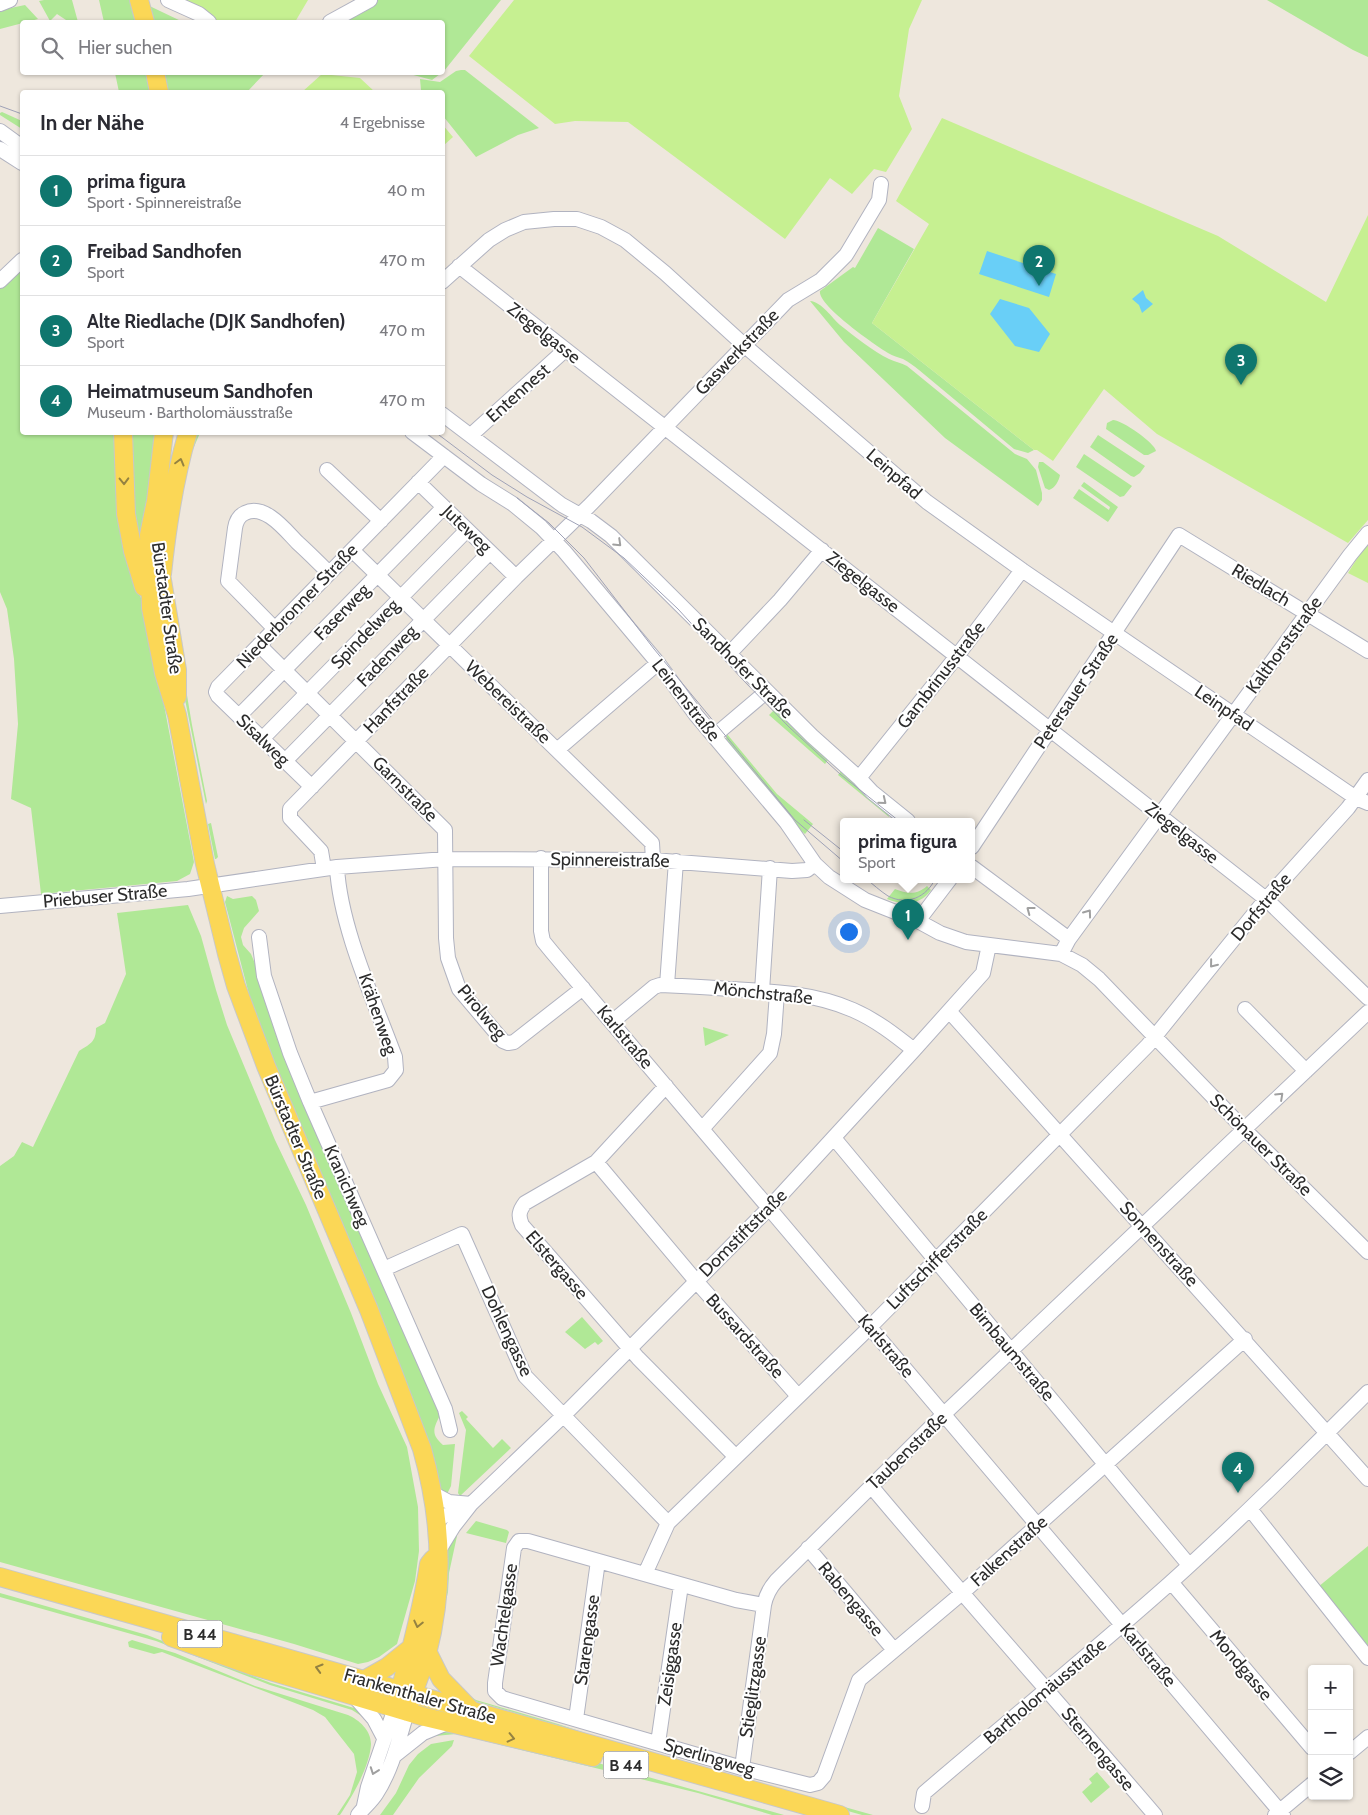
<!DOCTYPE html>
<html lang="de">
<head>
<meta charset="utf-8">
<style>
	body { margin:0; font-family:Cabin,sans-serif; background:#f2f2f3; color:#2b2b33 }
	.controls { position:absolute; right:15px; bottom:15px; display:grid; overflow:hidden; border-radius:5px; box-shadow:0 1px 4px #0004 }
	.controls button { width:45px; height:45px; display:grid; place-items:center; padding:0; border:0; border-bottom:1px solid #e1e1e2; background:#fff; color:#2b2b33; font:25px sans-serif }
	.you { position:absolute; left:848px; top:931px; width:18px; height:18px; margin:-12px; border:4px solid #fff; border-radius:50%; background:#1a73e8; box-shadow:0 0 0 8px #1a73e833 }
	.badge { display:grid; place-items:center; width:32px; height:32px; border-radius:50%; background:#0f766e; color:#fff; font-size:16px; font-weight:700 }
	.pin { position:absolute; translate:-50% -41px; filter:drop-shadow(0 1px 2px #0008) }
	.pin::after { content:''; position:absolute; top:26px; width:18px; height:15px; background:inherit; clip-path:polygon(0 0,100% 0,50% 100%) }
	.popup { position:absolute; left:840px; top:818px; width:135px; height:65px; box-sizing:border-box; display:grid; place-content:center; border-radius:5px; background:#fff; filter:drop-shadow(0 1px 4px #0005); font-size:16px; white-space:nowrap; color:#7c7c81 }
	.popup b { font-size:19px; color:#2b2b33 }
	.popup::after { content:''; position:absolute; left:50%; top:100%; margin-left:-10px; border:10px solid transparent; border-top-color:#fff }
	.list { margin:0; padding:0; list-style:none }
	h2 { display:flex; justify-content:space-between; align-items:center; height:65px; margin:0; padding:0 20px; font-size:21px }
	h2 small { font-size:16px; font-weight:400; color:#7c7c81 }
	.list li { display:grid; grid-template-columns:32px 1fr auto; gap:15px; align-items:center; box-sizing:border-box; height:70px; padding:0 20px; border-top:1px solid #e1e1e2 }
	.list b { display:block; font-size:19px; white-space:nowrap }
	.list p { margin:0; font-size:16px; white-space:nowrap; color:#7c7c81 }
	.list em { font-size:16px; font-style:normal; color:#7c7c81 }
	.icon { flex:none; width:28px; height:28px; fill:none; stroke:currentColor; stroke-width:2; stroke-linecap:round; stroke-linejoin:round }
	.map { position:relative; flex:none; width:1368px; height:1815px; overflow:hidden }
	.search { position:absolute; background:#fff; box-shadow:0 1px 4px #0004; left:20px; top:20px; width:425px; height:55px; display:flex; align-items:center; gap:12px; box-sizing:border-box; padding:0 18px; border-radius:5px; color:#7c7c81; font-size:19px }
	.panel { position:absolute; background:#fff; box-shadow:0 1px 4px #0004; left:20px; top:90px; width:425px; height:345px; border-radius:5px }
	.map>svg:first-child { display:block }
	.green { fill:#b0e896 }
	.pitch { fill:#c6f091 }
	.water { fill:#69cff7 }
	.lines { fill:none; stroke-linecap:round; stroke-linejoin:round }
	.minor-casing { stroke:#b1b3c0; stroke-width:16 }
	.major-casing { stroke:#c8c8c8; stroke-width:20 }
	.minor { stroke:#fff; stroke-width:14 }
	.major { stroke:#fbd756; stroke-width:18 }
	.tram { stroke:#9fa2b7; stroke-width:1 }
	.oneway { stroke:#948241 }
	.oneway2 { stroke:#a0a0a0 }
	.labels { text-anchor:middle; stroke-width:4; stroke-linejoin:round; paint-order:stroke }
	.shield { fill:#fff; stroke:#6b6b6b; stroke-width:1 }
	.shield-label { font-size:16px; font-weight:bold; fill:#2c2c2c }
	.street-label { font-size:18px; fill:#2c2c2c; stroke:#fff }
</style>
</head>
<body>
<div class="map">
<svg width="1368" height="1815" viewBox="0 0 1368 1815">
	<rect width="100%" height="100%" fill="#eee7dd"/>
	<path class="green" d="M 44,0 L 72,0 L 78,22 L 69,22 L 57,14 L 50,21 L 39,1 Z
		M 99,0 L 137,0 L 183,22 L 104,22 Z
		M 377,0 L 501,0 L 444,71 L 432,80 L 406,73 L 442,72 L 442,22 L 340,22 Z
		M 1267,0 L 1368,0 L 1368,57 L 1353,50 Z
		M 25,5 L 38,19 L 0,29 L 0,12 L 6,9 Z
		M 461,70 L 465,70 L 539,128 L 518,135 L 476,157 L 443,116 L 442,92 L 423,92 L 421,90 L 420,79 L 440,82 L 456,71 Z
		M 115,73 L 265,73 L 247,92 L 119,92 Z
		M 2,112 L 22,121 L 22,139 L 21,138 L 22,129 L 0,115 L 0,113 Z
		M 878,228 L 914,249 L 872,323 L 1034,450 L 1028,453 L 1014,449 L 919,370 C 914,366 909,362 903,359 C 898,357 893,356 888,353 C 875,345 817,305 820,291 L 853,267 L 855,268 Z
		M 22,266 L 22,432 L 117,433 L 125,546 L 148,621 L 194,862 L 190,874 L 177,881 L 41,894 L 31,808 L 11,799 L 18,724 L 14,659 L 7,609 L 0,592 L 0,287 Z
		M 810,301 C 822,302 832,318 840,325 C 854,336 874,352 889,359 C 896,362 901,363 907,366 L 1015,454 L 1027,459 L 1036,470 L 1042,493 L 1042,500 L 1038,506 L 945,438 L 844,342 Z
		M 1113,420 C 1122,420 1155,443 1156,451 L 1148,455 L 1144,455 L 1106,429 L 1107,423 Z
		M 127,433 L 156,433 L 145,577 L 134,541 Z
		M 193,433 L 200,433 L 190,456 L 171,546 L 170,594 L 192,725 L 207,801 L 206,804 L 170,625 L 169,528 Z
		M 1098,435 L 1145,466 L 1140,473 L 1134,477 L 1131,476 L 1090,447 Z
		M 1084,454 L 1132,486 L 1124,496 L 1120,497 L 1076,467 Z
		M 1039,462 L 1043,462 L 1060,475 C 1059,481 1055,488 1049,490 L 1045,488 L 1038,467 Z
		M 1084,482 L 1118,507 L 1108,522 L 1073,498 L 1079,489 L 1109,510 L 1110,507 L 1081,486 Z
		M 776,708 L 888,812 L 889,817 L 838,775 L 841,771 L 828,760 L 825,764 L 769,715 Z
		M 727,734 L 777,794 L 813,824 L 805,834 L 797,827 L 727,744 L 728,742 L 726,740 Z
		M 211,823 L 218,857 L 216,859 L 215,859 L 208,824 Z
		M 927,886 L 931,890 C 921,905 903,906 887,899 L 895,889 C 907,894 917,895 927,886 Z
		M 227,896 L 233,899 L 252,896 L 256,900 L 259,911 L 244,928 L 241,937 L 243,945 L 251,954 L 256,966 L 276,1031 L 305,1109 L 384,1281 L 440,1415 C 434,1428 430,1434 443,1445 L 455,1444 L 451,1486 L 446,1496 L 441,1493 L 285,1097 L 251,1002 L 225,902 Z
		M 188,905 L 201,936 L 216,990 L 227,1025 L 275,1140 L 306,1205 L 351,1313 L 378,1384 L 407,1447 L 418,1507 L 419,1551 L 415,1581 L 397,1644 L 379,1657 L 368,1662 L 358,1664 L 294,1644 L 0,1562 L 0,1166 L 14,1156 L 22,1142 L 33,1147 L 79,1051 C 90,1044 96,1042 96,1028 L 105,1023 L 126,974 L 117,913 Z
		M 703,1027 L 729,1035 L 705,1046 Z
		M 582,1317 L 603,1341 L 598,1345 L 595,1342 L 585,1349 L 565,1332 Z
		M 462,1411 L 468,1417 L 466,1419 L 493,1448 L 502,1439 L 511,1448 L 460,1496 L 458,1493 L 466,1430 L 459,1413 Z
		M 476,1521 L 507,1530 L 509,1532 L 506,1543 L 466,1533 Z
		M 453,1534 L 457,1536 L 449,1573 L 448,1592 L 435,1645 L 442,1668 L 442,1673 L 433,1635 L 449,1544 Z
		M 1368,1546 L 1368,1648 L 1318,1587 Z
		M 0,1593 L 147,1635 L 271,1683 L 354,1708 L 364,1716 L 363,1717 L 352,1710 L 270,1685 L 156,1641 L 0,1597 Z
		M 132,1640 L 175,1653 L 255,1686 L 348,1715 C 359,1720 371,1730 371,1744 C 370,1766 352,1797 340,1815 L 337,1815 L 350,1795 L 357,1772 L 354,1754 L 325,1717 L 313,1710 L 162,1652 L 154,1654 L 129,1647 L 128,1642 Z
		M 468,1695 L 476,1700 L 558,1724 L 606,1740 L 873,1815 L 862,1815 L 604,1742 L 569,1729 L 482,1703 L 471,1700 Z
		M 446,1731 L 598,1763 L 784,1815 L 772,1815 L 698,1793 L 456,1734 L 435,1736 L 431,1734 Z
		M 454,1740 L 452,1746 L 419,1778 L 393,1815 L 380,1815 L 396,1793 L 409,1765 L 418,1754 L 431,1744 Z
		M 1097,1772 L 1110,1787 L 1091,1803 L 1082,1792 L 1092,1783 L 1089,1779 Z"/>
	<path class="pitch" d="M 177,0 L 308,0 L 295,22 L 216,22 Z
		M 514,0 L 922,0 L 909,29 L 899,96 L 912,129 L 886,172 L 874,169 L 852,194 L 830,178 L 785,239 L 628,122 L 575,121 L 555,124 L 469,56 Z
		M 322,74 L 360,78 L 375,92 L 302,92 Z
		M 942,118 L 1218,236 L 1326,302 L 1368,215 L 1368,520 L 1348,543 L 1157,434 L 1104,389 L 1053,461 L 1037,450 L 1034,450 L 872,323 L 929,224 L 896,201 Z
		M 442,124 L 453,137 L 443,146 L 442,146 Z
		M 1368,541 L 1368,583 L 1348,573 Z"/>
	<path class="water" d="M 987,251 L 1056,274 L 1049,297 L 979,274 Z
		M 1143,290 L 1146,298 L 1153,304 L 1142,313 L 1139,305 L 1132,299 Z
		M 1000,299 L 1029,308 L 1050,334 L 1039,352 L 1015,346 L 990,314 Z"/>
	<g class="lines">
		<g class="minor-casing">
			<path id="minor" d="M 168,0 L 199,14 L 209,22
				M 0,4 L 10,0
				M 330,22 L 370,0
				M 0,131 L 22,147
				M 0,149 L 22,163
				M 459,266 L 1266,899 L 1368,998
				M 0,281 L 22,260
				M 442,282 L 489,240 L 505,230 L 524,222 L 554,219 L 577,219 L 601,227 L 625,240 L 665,273 L 744,345 L 927,502 L 1022,570 L 1356,798 L 1368,803
				M 442,414 L 562,505 L 591,521 L 611,536 L 812,736 L 859,778 L 872,792 L 908,821
				M 412,432 L 481,484 L 513,504 L 541,527 L 564,551 L 658,663 L 696,715 L 786,822 L 815,864 L 829,877 L 865,900 L 918,921 L 940,933 L 966,942 L 1061,954 L 1082,965 L 1099,979 L 1244,1129 L 1368,1252
				M 471,435 L 565,350
				M 327,470 L 381,521
				M 418,482 L 516,577
				M 352,550 L 652,843 L 653,860
				M 275,629 L 228,581 L 235,528 C 236,522 238,516 245,513 C 265,503 286,531 298,543 C 309,553 319,563 329,573
				M 259,645 L 445,830 L 446,938 L 448,958 L 459,989 L 503,1041 L 508,1043 L 514,1042 L 583,988
				M 729,654 L 780,600 L 822,550
				M 239,716 L 444,507
				M 714,736 L 766,692
				M 262,739 L 467,530
				M 557,750 L 658,663
				M 285,761 L 490,552
				M 859,778 L 957,656 L 1022,570
				M 312,787 L 218,696 L 216,692 L 218,687 L 444,456
				M 972,847 L 1179,535 L 1368,651
				M 541,858 L 541,931 L 543,941 L 552,952 L 1283,1815
				M 972,867 L 1069,939
				M 324,869 L 321,851 L 290,818 L 290,809 L 516,577 L 589,506 L 788,300 L 821,280 L 846,255 L 879,200 L 881,184
				M 0,906 L 188,889 L 337,867 L 446,859 L 653,860 L 792,871 L 807,870 L 815,864
				M 918,921 L 950,879
				M 259,937 L 264,976 L 290,1053 L 310,1102 L 445,1409 L 450,1430
				M 1061,954 L 1069,939 L 1350,555 L 1368,533
				M 667,985 L 676,861
				M 762,991 L 770,868
				M 1245,1009 L 1306,1071
				M 949,1011 L 1368,1479
				M 612,1022 L 654,987 L 660,985 C 683,986 706,987 729,989 C 770,991 815,993 853,1010 C 876,1020 895,1035 914,1050
				M 666,1086 L 596,1162 L 525,1203 C 519,1211 518,1216 522,1225 L 638,1358 L 736,1457
				M 310,1102 L 388,1080 L 396,1070 L 395,1057 C 374,1000 340,927 337,867
				M 702,1129 L 770,1053 L 774,1034 L 777,993
				M 834,1138 L 1189,1565
				M 596,1162 L 696,1281 L 798,1396
				M 384,1269 L 462,1234 L 525,1376 L 668,1523
				M 1245,1339 L 961,1594 L 859,1680 L 824,1776 L 818,1783 L 810,1785 L 742,1768 L 502,1698 L 495,1691 L 495,1683 L 514,1548 L 519,1541 L 528,1541 L 736,1600 L 764,1605 C 766,1595 769,1589 776,1581 L 944,1414 L 1368,1012
				M 871,1486 C 964,1597 1061,1705 1155,1815
				M 432,1493 L 449,1502 L 471,1504
				M 1250,1509 L 1368,1658
				M 436,1520 L 468,1505
				M 808,1548 L 894,1650
				M 439,1550 L 453,1527 L 471,1504 L 563,1416 L 769,1208 L 914,1050 L 983,973 L 989,945
				M 645,1574 L 668,1523 L 870,1327 L 1148,1045 L 1266,899 L 1348,808 L 1368,780
				M 1171,1582 L 1312,1748
				M 354,1696 L 374,1719 L 384,1738
				M 576,1719 L 598,1561
				M 658,1743 L 681,1585
				M 1349,1753 L 1368,1737
				M 394,1756 L 423,1733 L 447,1723
				M 742,1768 L 764,1605
				M 364,1806 L 368,1787 L 395,1708
				M 922,1806 L 924,1793 C 1006,1723 1089,1655 1169,1584 C 1238,1522 1303,1457 1368,1392
				M 358,1815 C 364,1807 371,1802 376,1794 C 392,1770 399,1739 407,1712
				M 1275,1815 L 1312,1784"/>
		</g>
		<g class="major-casing">
			<path id="major" d="M 139,0 L 145,22
				M 155,72 L 159,92
				M 123,432 L 126,514 L 133,551 L 144,587
				M 164,432 L 156,501 L 149,535 L 151,608 L 164,673 L 177,715 L 205,864 L 227,954 L 236,986 L 266,1066 L 369,1310 L 422,1449 C 441,1516 445,1586 427,1654 C 421,1674 413,1692 407,1712
				M 159,562 L 177,670 L 177,697
				M 162,574 C 167,526 174,479 188,432
				M 0,1577 L 840,1815
				M 171,1637 L 250,1665 L 425,1717 L 593,1757
				M 427,1651 L 441,1679 L 471,1710
				M 364,1680 L 387,1667 L 412,1647
				M 397,1701 C 410,1655 422,1610 429,1564 L 433,1559"/>
		</g>
		<use href="#minor" class="minor"/>
		<use href="#major" class="major"/>
		<path class="tram" d="M 0,106 L 22,114
			M 435,432 L 492,475 L 527,497 L 582,527 L 624,558 L 678,609 L 743,680 L 789,727 L 840,774 L 899,821
			M 517,498 L 549,523 L 584,558 L 654,649 L 795,820 L 844,862
			M 804,820 L 844,852
			M 866,879 C 873,884 880,891 888,896 C 907,906 927,897 935,879"/>
	</g>
	<defs><path id="oneway-chevron" d="M-2-3.5L2.5 0L-2 3.5" fill="none" stroke-width="1.6" stroke-linecap="round" stroke-linejoin="round" transform="scale(1.25)"/></defs>
	<g class="oneway">
		<use href="#oneway-chevron" transform="translate(180 462) rotate(-75)"/>
		<use href="#oneway-chevron" transform="translate(124 481) rotate(89)"/>
		<use href="#oneway-chevron" transform="translate(418 1624) rotate(103)"/>
		<use href="#oneway-chevron" transform="translate(319 1668) rotate(-164)"/>
		<use href="#oneway-chevron" transform="translate(511 1738) rotate(13)"/>
	</g>
	<g class="oneway2">
		<use href="#oneway-chevron" transform="translate(618 543) rotate(44)"/>
		<use href="#oneway-chevron" transform="translate(883 801) rotate(39)"/>
		<use href="#oneway-chevron" transform="translate(1030 910) rotate(-143)"/>
		<use href="#oneway-chevron" transform="translate(1088 913) rotate(-54)"/>
		<use href="#oneway-chevron" transform="translate(1213 964) rotate(129)"/>
		<use href="#oneway-chevron" transform="translate(1280 1096) rotate(-43)"/>
		<use href="#oneway-chevron" transform="translate(374 1771) rotate(110)"/>
	</g>
	<g class="labels">
		<g class="shield">
			<rect x="177.5" y="1620.5" width="45" height="27" rx="4"/>
			<rect x="603.5" y="1751.5" width="45" height="27" rx="4"/>
		</g>
		<g class="shield-label">
			<text x="200" y="1640">B 44</text>
			<text x="626" y="1771">B 44</text>
		</g>
		<g class="street-label">
			<text transform="translate(544 333) rotate(38)" y="6">Ziegelgasse</text>
			<text transform="translate(737 352) rotate(-46)" y="6">Gaswerkstraße</text>
			<text transform="translate(518 393) rotate(-42)" y="6">Entennest</text>
			<text transform="translate(894 474) rotate(41)" y="6">Leinpfad</text>
			<text transform="translate(467 529) rotate(44)" y="6">Juteweg</text>
			<text transform="translate(863 582) rotate(38)" y="6">Ziegelgasse</text>
			<text transform="translate(1261 585) rotate(31)" y="6">Riedlach</text>
			<text transform="translate(297 606) rotate(-46)" y="6">Niederbronner Straße</text>
			<text transform="translate(167 608) rotate(82)" y="6">Bürstadter Straße</text>
			<text transform="translate(342 612) rotate(-46)" y="6">Faserweg</text>
			<text transform="translate(365 634) rotate(-46)" y="6">Spindelweg</text>
			<text transform="translate(1284 645) rotate(-54)" y="6">Kalthorststraße</text>
			<text transform="translate(387 656) rotate(-46)" y="6">Fadenweg</text>
			<text transform="translate(743 668) rotate(45)" y="6">Sandhofer Straße</text>
			<text transform="translate(941 675) rotate(-52)" y="6">Gambrinusstraße</text>
			<text transform="translate(1076 691) rotate(-56)" y="6">Petersauer Straße</text>
			<text transform="translate(396 700) rotate(-46)" y="6">Hanfstraße</text>
			<text transform="translate(686 700) rotate(52)" y="6">Leinenstraße</text>
			<text transform="translate(508 702) rotate(44)" y="6">Webereistraße</text>
			<text transform="translate(1224 708) rotate(34)" y="6">Leinpfad</text>
			<text transform="translate(263 740) rotate(44)" y="6">Sisalweg</text>
			<text transform="translate(405 789) rotate(45)" y="6">Garnstraße</text>
			<text transform="translate(1182 833) rotate(38)" y="6">Ziegelgasse</text>
			<text transform="translate(610 860) rotate(1)" y="6">Spinnereistraße</text>
			<text transform="translate(105 896) rotate(-5)" y="6">Priebuser Straße</text>
			<text transform="translate(1261 907) rotate(-50)" y="6">Dorfstraße</text>
			<text transform="translate(763 993) rotate(6)" y="6">Mönchstraße</text>
			<text transform="translate(482 1012) rotate(50)" y="6">Pirolweg</text>
			<text transform="translate(378 1014) rotate(71)" y="6">Krähenweg</text>
			<text transform="translate(625 1037) rotate(50)" y="6">Karlstraße</text>
			<text transform="translate(296 1137) rotate(67)" y="6">Bürstadter Straße</text>
			<text transform="translate(1261 1145) rotate(45)" y="6">Schönauer Straße</text>
			<text transform="translate(347 1186) rotate(66)" y="6">Kranichweg</text>
			<text transform="translate(743 1233) rotate(-45)" y="6">Domstiftstraße</text>
			<text transform="translate(1159 1244) rotate(48)" y="6">Sonnenstraße</text>
			<text transform="translate(937 1259) rotate(-45)" y="6">Luftschifferstraße</text>
			<text transform="translate(557 1265) rotate(49)" y="6">Elstergasse</text>
			<text transform="translate(507 1331) rotate(65)" y="6">Dohlengasse</text>
			<text transform="translate(745 1336) rotate(48)" y="6">Bussardstraße</text>
			<text transform="translate(886 1346) rotate(50)" y="6">Karlstraße</text>
			<text transform="translate(1012 1352) rotate(50)" y="6">Birnbaumstraße</text>
			<text transform="translate(907 1451) rotate(-44)" y="6">Taubenstraße</text>
			<text transform="translate(1009 1551) rotate(-42)" y="6">Falkenstraße</text>
			<text transform="translate(851 1599) rotate(50)" y="6">Rabengasse</text>
			<text transform="translate(504 1615) rotate(-82)" y="6">Wachtelgasse</text>
			<text transform="translate(587 1640) rotate(-82)" y="6">Starengasse</text>
			<text transform="translate(1148 1655) rotate(50)" y="6">Karlstraße</text>
			<text transform="translate(670 1664) rotate(-82)" y="6">Zeisiggasse</text>
			<text transform="translate(1241 1665) rotate(50)" y="6">Mondgasse</text>
			<text transform="translate(753 1687) rotate(-82)" y="6">Stieglitzgasse</text>
			<text transform="translate(1045 1691) rotate(-40)" y="6">Bartholomäusstraße</text>
			<text transform="translate(420 1696) rotate(16)" y="6">Frankenthaler Straße</text>
			<text transform="translate(1098 1749) rotate(50)" y="6">Sternengasse</text>
			<text transform="translate(709 1757) rotate(16)" y="6">Sperlingweg</text>
		</g>
	</g>
</svg>
<div class="controls">
<button>+</button>
<button>−</button>
<button><svg class="icon" aria-label="layers" viewBox="0 0 24 24"><path d="M12 4l9 5-9 5-9-5zM3 14l9 5 9-5"/></svg></button>
</div>
<div class="you"></div>
<div class="pin badge" style="left:908px;top:940px">1</div>
<div class="popup"><b>prima figura</b>Sport</div>
<div class="pin badge" style="left:1039px;top:286px">2</div>
<div class="pin badge" style="left:1241px;top:385px">3</div>
<div class="pin badge" style="left:1238px;top:1493px">4</div>
<div class="search"><svg class="icon" aria-label="search" viewBox="0 0 24 24"><circle cx="10" cy="10" r="6"/><path d="M15 15l6 6"/></svg>Hier suchen</div>
<section class="panel">
<h2>In der Nähe<small>4 Ergebnisse</small></h2>
<ul class="list">
<li><span class="badge">1</span><div><b>prima figura</b><p>Sport · Spinnereistraße</p></div><em>40 m</em></li>
<li><span class="badge">2</span><div><b>Freibad Sandhofen</b><p>Sport</p></div><em>470 m</em></li>
<li><span class="badge">3</span><div><b>Alte Riedlache (DJK Sandhofen)</b><p>Sport</p></div><em>470 m</em></li>
<li><span class="badge">4</span><div><b>Heimatmuseum Sandhofen</b><p>Museum · Bartholomäusstraße</p></div><em>470 m</em></li>
</ul>
</section>
</div>
</body>
</html>
